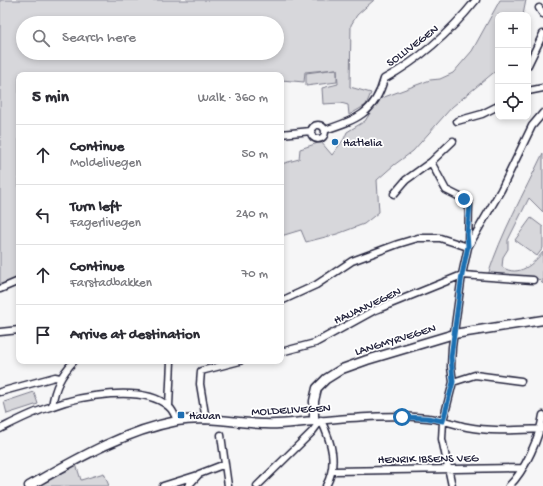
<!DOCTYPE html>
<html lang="en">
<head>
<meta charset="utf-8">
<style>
	body { margin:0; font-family:"Gochi Hand",sans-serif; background:#f2f2f3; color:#2b2b33 }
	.controls { position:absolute; right:12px; top:12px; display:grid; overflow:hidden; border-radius:8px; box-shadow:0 2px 6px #0003 }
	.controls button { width:36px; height:36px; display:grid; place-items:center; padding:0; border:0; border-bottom:1px solid #e1e1e2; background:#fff; color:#2b2b33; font:20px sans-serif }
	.stop { position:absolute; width:12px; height:12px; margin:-9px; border:3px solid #1f6fb2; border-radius:50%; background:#fff }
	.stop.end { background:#1f6fb2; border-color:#fff; box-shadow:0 1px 4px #0008 }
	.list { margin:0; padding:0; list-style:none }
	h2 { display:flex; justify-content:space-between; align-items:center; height:52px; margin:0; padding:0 16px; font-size:17px }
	h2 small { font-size:13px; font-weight:400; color:#7c7c81 }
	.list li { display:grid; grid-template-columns:26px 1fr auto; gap:12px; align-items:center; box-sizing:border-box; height:60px; padding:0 16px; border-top:1px solid #e1e1e2 }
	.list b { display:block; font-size:15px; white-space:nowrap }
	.list p { margin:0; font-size:13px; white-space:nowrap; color:#7c7c81 }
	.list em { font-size:13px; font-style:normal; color:#7c7c81 }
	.icon { flex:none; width:22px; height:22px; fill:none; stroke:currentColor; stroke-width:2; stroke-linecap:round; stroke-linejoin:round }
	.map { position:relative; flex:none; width:543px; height:486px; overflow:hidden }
	.search { position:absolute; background:#fff; box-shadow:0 2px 6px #0003; left:16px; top:16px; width:268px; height:44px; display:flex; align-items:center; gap:10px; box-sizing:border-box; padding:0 14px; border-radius:22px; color:#7c7c81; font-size:15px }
	.panel { position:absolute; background:#fff; box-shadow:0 2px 6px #0003; left:16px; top:72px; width:268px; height:292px; border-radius:8px }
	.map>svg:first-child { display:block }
	.green { fill:#d7d7db; stroke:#7c7c8b; fill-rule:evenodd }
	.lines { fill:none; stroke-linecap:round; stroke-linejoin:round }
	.minor-casing { stroke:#22223b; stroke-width:9 }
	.secondary-casing { stroke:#22223b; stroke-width:11 }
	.minor { stroke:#fff; stroke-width:6 }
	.secondary { stroke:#fff; stroke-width:8 }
	.route { stroke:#1f6fb2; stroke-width:5 }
	.poi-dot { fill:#1f6fb2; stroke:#fff; stroke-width:1.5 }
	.labels { text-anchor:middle; stroke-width:3.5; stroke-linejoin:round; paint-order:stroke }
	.street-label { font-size:12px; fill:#22223b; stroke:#fff }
	.poi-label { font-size:12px; fill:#22223b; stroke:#fff; text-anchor:start }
</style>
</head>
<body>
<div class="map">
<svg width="543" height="486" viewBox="0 0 543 486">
	<rect width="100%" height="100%" fill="#f6f6f7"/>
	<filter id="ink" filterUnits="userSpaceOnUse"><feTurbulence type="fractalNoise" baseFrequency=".025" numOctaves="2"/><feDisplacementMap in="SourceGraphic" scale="8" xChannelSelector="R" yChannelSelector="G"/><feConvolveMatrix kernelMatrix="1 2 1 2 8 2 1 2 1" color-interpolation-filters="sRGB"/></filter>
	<g filter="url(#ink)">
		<path class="green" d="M 0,0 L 374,0 L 357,15 L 351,25 L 350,87 L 371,93 L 366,105 L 349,115 L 348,105 L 341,103 L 323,104 L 322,88 L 338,84 L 337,69 L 337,82 L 306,86 L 306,73 L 336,69 L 305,72 L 304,82 L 281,80 L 281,75 L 19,75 L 19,280 L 0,287 ZM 23,23 L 277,23 L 277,53 L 23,53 Z
			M 500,0 L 526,0 L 523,15 L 498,15 L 498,69 L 452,107 L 413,151 L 394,165 L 377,180 L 379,212 L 364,224 L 337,234 L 306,242 L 301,230 L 281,236 L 281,164 L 299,159 L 300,149 L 321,142 L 332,155 L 344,139 L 347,132 L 365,121 L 379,99 L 430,80 L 440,79 L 453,73 L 472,51 Z
			M 543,153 L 543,212 L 529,198 L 508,240 L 508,249 L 503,257 L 502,267 C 519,278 533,264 543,252 L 543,284 L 538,279 L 488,275 C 501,234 524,193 543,153 Z
			M 531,218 L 543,227 L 543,248 L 537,256 L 515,240 Z
			M 34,392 L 38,404 L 7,414 L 4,402 Z
			M 75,461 L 81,480 L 104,473 L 109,486 L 35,486 Z"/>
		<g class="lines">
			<g class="minor-casing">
				<path id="minor" d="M 539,8 L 543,14
					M 528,65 L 543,34
					M 528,91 L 543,88
					M 457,121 L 482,114 L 498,106
					M311 132a7 7 0 1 1 14 0a7 7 0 1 1-14 0Z
					M 325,130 C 356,120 375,113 384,79 C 419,60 451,31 476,0
					M 281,134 L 311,131
					M 431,162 L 446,190 L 466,200 L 469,203 L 468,247
					M 394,194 L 406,180 L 431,162 L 453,141
					M 468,247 L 501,190 L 532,126 L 543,113
					M 0,289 L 19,281
					M 281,301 L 316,285 L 352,261 L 398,244 L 418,238 L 440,238 L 468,247 L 462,275 L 452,347 L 451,367 L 453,382 L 443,421 L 442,439 L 452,486
					M 0,332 L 19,330
					M 281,352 L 315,343 L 373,311 L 462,275 L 533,280
					M 453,382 L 475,375 L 521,381
					M 0,392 L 55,377 L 60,378
					M 52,406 C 55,387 61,375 74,361
					M 169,406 L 171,361
					M 206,420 L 200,384 L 201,371 L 240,361
					M 314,421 C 352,418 390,414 428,418 C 441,419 453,424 467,427 C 492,432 517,430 543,429
					M 0,429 C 16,421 33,412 50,407 C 79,396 143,384 168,406 C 173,410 175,415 177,421
					M 221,435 L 228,486
					M 334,471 L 522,468
					M 163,486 L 198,475
					M 188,486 L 199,474 L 225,464
					M 257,486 L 312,432 L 321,420 C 332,443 338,464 326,486
					M 509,486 C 525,471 540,436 543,415"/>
			</g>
			<g class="secondary-casing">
				<path id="secondary" d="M 29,486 C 75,460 124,431 177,421 C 205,416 237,423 265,424 C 281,425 298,422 314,421 L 314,401 L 317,388 L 326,379 L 342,369 L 367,360 L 454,334 L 543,320"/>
			</g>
			<use href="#minor" class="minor"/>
			<use href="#secondary" class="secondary"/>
		</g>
	</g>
	<g class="lines" filter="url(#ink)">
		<path class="route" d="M 402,417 L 427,418 L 443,421 L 453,382 L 451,357 L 462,275 L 468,246 L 467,234 L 470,206 L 464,199"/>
	</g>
	<g class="poi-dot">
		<circle cx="335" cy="142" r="4"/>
		<rect x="177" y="411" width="8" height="8" rx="2"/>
	</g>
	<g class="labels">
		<g class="street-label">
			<text transform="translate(412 45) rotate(-37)" y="4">SOLLIVEGEN</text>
			<text transform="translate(367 305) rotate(-25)" y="4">HAUANVEGEN</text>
			<text transform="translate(395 339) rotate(-17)" y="4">LANGMYRVEGEN</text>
			<text transform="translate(291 409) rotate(-3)" y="4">MOLDELIVEGEN</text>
			<text transform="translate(428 458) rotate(-1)" y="4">HENRIK IBSENS VEG</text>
		</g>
		<g class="poi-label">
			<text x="343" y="146">Hatlelia</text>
			<text x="189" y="419">Hauan</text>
		</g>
	</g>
</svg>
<div class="controls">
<button>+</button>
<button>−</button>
<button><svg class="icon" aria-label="locate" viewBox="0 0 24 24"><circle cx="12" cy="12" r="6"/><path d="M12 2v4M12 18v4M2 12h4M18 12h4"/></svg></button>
</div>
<div class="stop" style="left:402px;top:417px"></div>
<div class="stop end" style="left:464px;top:199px"></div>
<div class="search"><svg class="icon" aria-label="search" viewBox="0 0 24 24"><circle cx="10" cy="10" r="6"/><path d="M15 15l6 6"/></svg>Search here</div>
<section class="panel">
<h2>5 min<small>Walk · 360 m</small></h2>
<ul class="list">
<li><svg class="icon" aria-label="ahead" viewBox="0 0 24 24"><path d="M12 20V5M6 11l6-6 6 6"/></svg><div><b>Continue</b><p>Moldelivegen</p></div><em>50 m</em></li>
<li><svg class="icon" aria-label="left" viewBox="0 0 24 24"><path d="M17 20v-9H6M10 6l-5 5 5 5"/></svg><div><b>Turn left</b><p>Fagerlivegen</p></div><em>240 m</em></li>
<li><svg class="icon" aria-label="ahead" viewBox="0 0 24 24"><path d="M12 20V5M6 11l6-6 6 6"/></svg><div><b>Continue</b><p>Farstadbakken</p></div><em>70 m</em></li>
<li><svg class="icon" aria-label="arrive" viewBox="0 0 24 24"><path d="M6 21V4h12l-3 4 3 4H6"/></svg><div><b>Arrive at destination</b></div></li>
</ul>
</section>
</div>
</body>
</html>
